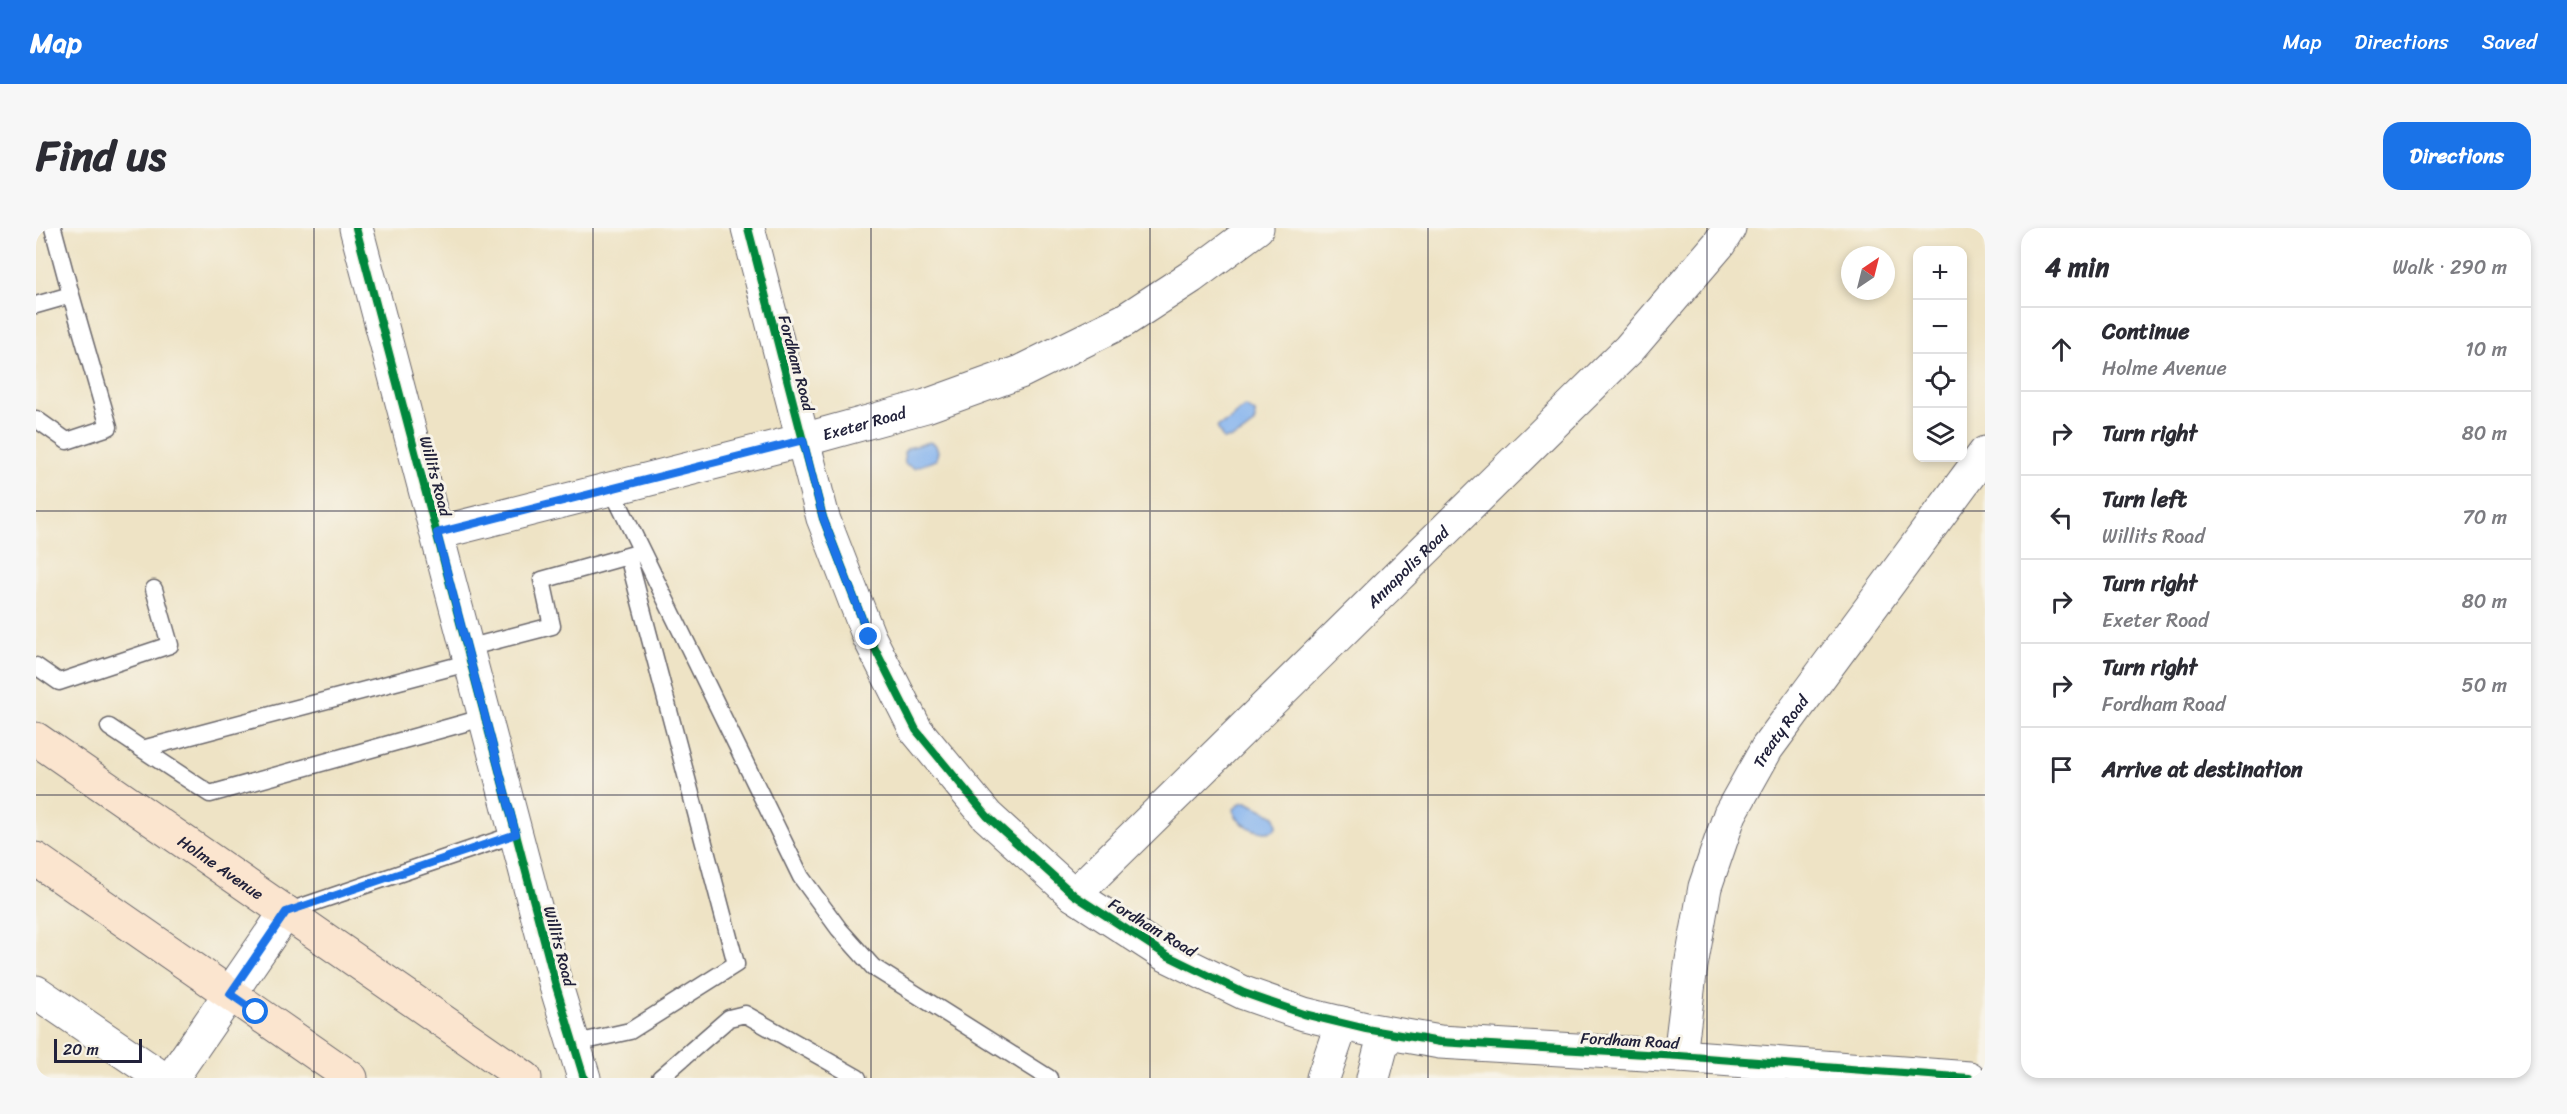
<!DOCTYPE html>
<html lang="en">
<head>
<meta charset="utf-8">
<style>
	body { margin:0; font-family:Sriracha,sans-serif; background:#f7f7f7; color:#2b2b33 }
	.controls { position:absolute; right:18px; top:18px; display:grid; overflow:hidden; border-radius:12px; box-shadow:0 3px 9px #0003 }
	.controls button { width:54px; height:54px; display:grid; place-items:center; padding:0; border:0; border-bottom:2px solid #e1e1e2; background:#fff; color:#2b2b33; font:30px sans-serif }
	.compass { position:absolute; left:1805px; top:18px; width:54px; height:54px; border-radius:50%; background:#fff; box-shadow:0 3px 9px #0003; rotate:35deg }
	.scale { position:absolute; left:18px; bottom:15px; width:88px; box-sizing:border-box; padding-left:6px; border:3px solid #22223b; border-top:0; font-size:16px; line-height:21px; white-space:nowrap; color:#22223b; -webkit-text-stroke:4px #f7f3e8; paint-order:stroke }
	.stop { position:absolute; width:18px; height:18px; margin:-14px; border:4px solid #1a73e8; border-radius:50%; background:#fff }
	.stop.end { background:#1a73e8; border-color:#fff; box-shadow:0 2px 6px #0008 }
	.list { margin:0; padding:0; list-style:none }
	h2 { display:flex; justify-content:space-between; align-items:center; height:78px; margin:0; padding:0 24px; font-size:26px }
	h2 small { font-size:20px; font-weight:400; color:#7c7c81 }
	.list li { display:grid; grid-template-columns:39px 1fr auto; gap:18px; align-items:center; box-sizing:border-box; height:84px; padding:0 24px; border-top:2px solid #e1e1e2 }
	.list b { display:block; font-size:22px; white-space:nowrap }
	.list p { margin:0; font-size:20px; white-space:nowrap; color:#7c7c81 }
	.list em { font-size:20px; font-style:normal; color:#7c7c81 }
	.icon { flex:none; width:33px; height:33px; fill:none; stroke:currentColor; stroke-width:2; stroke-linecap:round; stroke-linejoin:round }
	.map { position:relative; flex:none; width:1949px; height:850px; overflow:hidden; border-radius:18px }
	header { display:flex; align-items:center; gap:36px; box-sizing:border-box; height:84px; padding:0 30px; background:#1a73e8; color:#fff }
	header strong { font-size:28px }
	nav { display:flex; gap:33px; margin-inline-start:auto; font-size:21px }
	.intro { display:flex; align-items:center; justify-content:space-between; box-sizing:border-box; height:144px; padding:0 36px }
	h1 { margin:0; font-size:42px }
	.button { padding:15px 27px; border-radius:18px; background:#1a73e8; color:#fff; font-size:21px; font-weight:700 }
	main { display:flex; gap:36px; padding:0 36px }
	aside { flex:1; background:#fff; border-radius:18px; box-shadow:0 3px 9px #0003 }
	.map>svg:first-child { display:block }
	.water { fill:#83b2ee; stroke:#526a94; stroke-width:1.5 }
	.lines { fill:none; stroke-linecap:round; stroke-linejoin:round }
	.service-casing { stroke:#69666b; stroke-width:19 }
	.minor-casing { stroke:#69666b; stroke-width:35 }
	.tertiary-casing { stroke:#69666b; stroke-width:35 }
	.secondary-casing { stroke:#69666b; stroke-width:35 }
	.service { stroke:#fff; stroke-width:16 }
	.minor { stroke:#fff; stroke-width:33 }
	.tertiary { stroke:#fff; stroke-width:33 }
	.secondary { stroke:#fbe5cf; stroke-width:33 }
	.cycleway-casing { stroke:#f7f3e8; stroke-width:11 }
	.cycleway { stroke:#00873e; stroke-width:8 }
	.route { stroke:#1a73e8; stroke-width:8 }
	.grid { fill:none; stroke:#22223b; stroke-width:1.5; stroke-opacity:0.55 }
	.labels { text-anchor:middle; stroke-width:6; stroke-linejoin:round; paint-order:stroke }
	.street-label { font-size:16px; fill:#22223b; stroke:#f7f3e8 }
</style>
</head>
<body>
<header>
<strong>Map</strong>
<nav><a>Map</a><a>Directions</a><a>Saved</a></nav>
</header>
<div class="intro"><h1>Find us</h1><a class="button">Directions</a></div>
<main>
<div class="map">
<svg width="1949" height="850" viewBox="0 0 1949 850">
	<rect width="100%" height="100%" fill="#f7f3e8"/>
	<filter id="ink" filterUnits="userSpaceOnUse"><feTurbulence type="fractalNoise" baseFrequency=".0167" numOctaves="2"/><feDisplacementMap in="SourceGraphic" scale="12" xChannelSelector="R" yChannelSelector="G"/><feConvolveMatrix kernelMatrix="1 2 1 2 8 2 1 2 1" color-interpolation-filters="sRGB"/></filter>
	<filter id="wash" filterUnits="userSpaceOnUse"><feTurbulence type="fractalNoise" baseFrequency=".008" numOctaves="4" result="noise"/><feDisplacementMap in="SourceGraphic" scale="24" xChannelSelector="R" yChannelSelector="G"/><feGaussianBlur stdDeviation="1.35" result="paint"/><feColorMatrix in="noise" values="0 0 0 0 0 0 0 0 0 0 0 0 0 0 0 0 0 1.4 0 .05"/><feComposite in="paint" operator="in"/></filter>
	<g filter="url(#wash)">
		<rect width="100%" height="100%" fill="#eee3c5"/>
		<path class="water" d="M 1210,179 L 1219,185 L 1219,195 C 1210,203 1200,212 1187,211 L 1181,199 C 1186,195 1189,196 1194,192 C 1201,188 1201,182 1210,179 Z
			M 893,214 L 899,216 L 902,223 L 900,232 L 878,240 L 869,236 L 868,224 L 872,220 Z
			M 1206,574 L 1211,574 L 1239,588 L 1241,598 L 1238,602 C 1226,609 1198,596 1198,581 Z"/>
	</g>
	<g filter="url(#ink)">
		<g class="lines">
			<g class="service-casing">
				<path id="service" d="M 17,0 L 35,67
					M 0,77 L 35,67 L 73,199 L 31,213 L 0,191
					M 575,260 L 765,649 L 803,701 L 837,739 L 1013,850
					M 431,420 L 516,398 L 506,352 L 602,325
					M 435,434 L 106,521 L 174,566 L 450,489
					M 0,438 L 23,454 L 134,417 L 118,361
					M 73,499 L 106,521
					M 250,684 L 480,606
					M 536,816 L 594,803 L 700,736 L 592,328
					M 624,850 L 693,790 L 709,786 L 822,850"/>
			</g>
			<g class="minor-casing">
				<g id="minor">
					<path d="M 712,0 L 787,290 L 833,409 L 880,502 L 951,588 L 1038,667 L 1130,727 L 1208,765 L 1268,786 L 1330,801 L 1404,814 L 1644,828 L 1933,850"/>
					<path id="s1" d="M 401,305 L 767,212 L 890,178 L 984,144 L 1089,92 L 1155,49 L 1221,0"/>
					<path id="s2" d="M 1038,667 L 1593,121 L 1683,16 L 1693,0"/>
					<path d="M 0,764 L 126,850"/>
					<path id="s3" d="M 1644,828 L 1655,738 L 1669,659 L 1694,586 L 1731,520 L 1949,225"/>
					<path d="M 136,850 L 250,684"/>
					<path d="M 1287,850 L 1306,795"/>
					<path d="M 1337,850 L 1349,805"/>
				</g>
			</g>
			<g class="tertiary-casing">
				<path id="tertiary" d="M 320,0 L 520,758 L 548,850"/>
			</g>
			<g class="secondary-casing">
				<g id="secondary">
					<path id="s4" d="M 0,511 L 489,850"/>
					<path d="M 0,631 L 315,850"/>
				</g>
			</g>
			<use href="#service" class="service"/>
			<use href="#minor" class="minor"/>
			<use href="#tertiary" class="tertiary"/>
			<use href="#secondary" class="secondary"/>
			<g class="cycleway-casing">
				<path id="cycleway" d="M 320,0 L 520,758 L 548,850
					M 712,0 L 787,290 L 833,409 L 880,502 L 951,588 L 1038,667 L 1130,727 L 1208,765 L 1268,786 L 1330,801 L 1404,814 L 1644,828 L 1933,850"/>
			</g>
			<use href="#cycleway" class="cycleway"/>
		</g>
	</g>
	<g class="lines" filter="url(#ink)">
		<path class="route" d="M 220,784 L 194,766 L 250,684 L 480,606 L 401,305 L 767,212 L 787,290 L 833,409"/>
	</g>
	<path class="grid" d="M 278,0 L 278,850M 557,0 L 557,850M 835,0 L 835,850M 1114,0 L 1114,850M 1392,0 L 1392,850M 1671,0 L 1671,850M 0,283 L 1949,283M 0,567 L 1949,567"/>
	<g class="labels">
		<g class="street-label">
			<text transform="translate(761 135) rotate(75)" y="6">Fordham Road</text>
			<text dy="6" stroke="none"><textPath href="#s1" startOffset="441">Exeter Road</textPath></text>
			<text transform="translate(400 248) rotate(75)" y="6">Willits Road</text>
			<text dy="6" stroke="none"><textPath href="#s2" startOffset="468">Annapolis Road</textPath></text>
			<text dy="6" stroke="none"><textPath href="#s3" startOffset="345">Treaty Road</textPath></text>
			<text dy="6" stroke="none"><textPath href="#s4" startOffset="225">Holme Avenue</textPath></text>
			<text transform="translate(1117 699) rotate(31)" y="6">Fordham Road</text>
			<text transform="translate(524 718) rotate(75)" y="6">Willits Road</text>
			<text transform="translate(1594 812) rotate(3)" y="6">Fordham Road</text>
		</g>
	</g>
</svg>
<div class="controls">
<button>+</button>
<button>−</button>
<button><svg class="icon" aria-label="locate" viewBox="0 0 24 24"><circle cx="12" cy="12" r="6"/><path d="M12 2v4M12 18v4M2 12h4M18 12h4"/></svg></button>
<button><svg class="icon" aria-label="layers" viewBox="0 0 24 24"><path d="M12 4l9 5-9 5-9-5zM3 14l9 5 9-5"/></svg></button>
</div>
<svg class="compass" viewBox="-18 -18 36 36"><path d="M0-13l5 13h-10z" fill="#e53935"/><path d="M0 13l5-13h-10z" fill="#7c7c81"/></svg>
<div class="scale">20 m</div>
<div class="stop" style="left:220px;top:784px"></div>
<div class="stop end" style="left:833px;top:409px"></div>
</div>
<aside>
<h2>4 min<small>Walk · 290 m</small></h2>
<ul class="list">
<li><svg class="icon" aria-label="ahead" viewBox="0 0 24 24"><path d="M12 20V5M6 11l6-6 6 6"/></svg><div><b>Continue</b><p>Holme Avenue</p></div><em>10 m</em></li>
<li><svg class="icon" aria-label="right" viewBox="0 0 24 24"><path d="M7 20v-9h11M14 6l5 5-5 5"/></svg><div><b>Turn right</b></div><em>80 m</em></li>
<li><svg class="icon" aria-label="left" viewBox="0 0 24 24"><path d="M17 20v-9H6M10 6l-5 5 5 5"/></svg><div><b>Turn left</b><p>Willits Road</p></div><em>70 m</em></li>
<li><svg class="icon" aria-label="right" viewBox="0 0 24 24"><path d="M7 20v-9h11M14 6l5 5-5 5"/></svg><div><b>Turn right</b><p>Exeter Road</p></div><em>80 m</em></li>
<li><svg class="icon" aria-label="right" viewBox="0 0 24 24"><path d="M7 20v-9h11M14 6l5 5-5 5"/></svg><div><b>Turn right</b><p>Fordham Road</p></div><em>50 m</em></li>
<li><svg class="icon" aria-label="arrive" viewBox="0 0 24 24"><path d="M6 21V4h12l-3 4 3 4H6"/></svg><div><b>Arrive at destination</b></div></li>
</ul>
</aside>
</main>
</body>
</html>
